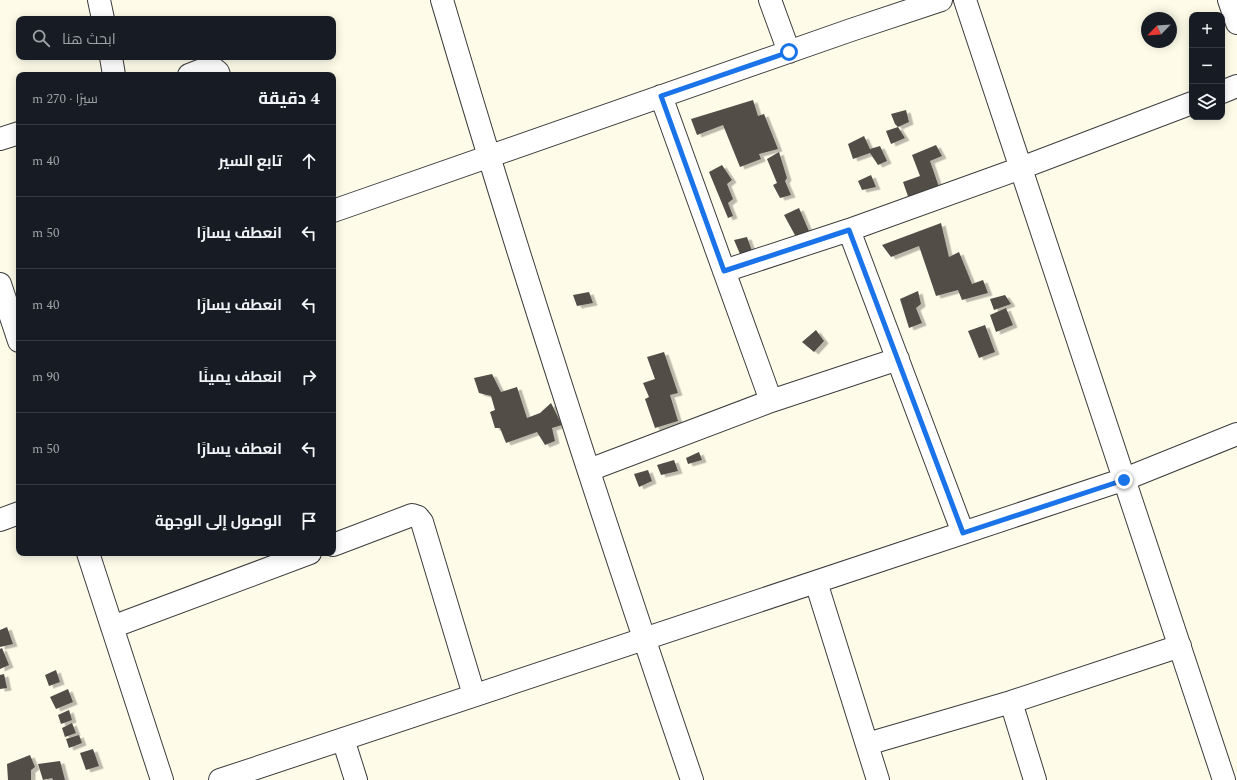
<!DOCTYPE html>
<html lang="ar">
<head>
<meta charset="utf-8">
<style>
	body { margin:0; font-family:Spectral,Cairo,serif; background:#242831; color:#f1f3f6; direction:rtl }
	.controls { position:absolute; right:12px; top:12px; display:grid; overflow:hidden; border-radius:8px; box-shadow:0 2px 10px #0003 }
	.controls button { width:36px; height:36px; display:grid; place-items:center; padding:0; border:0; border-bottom:1px solid #363941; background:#171b24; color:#f1f3f6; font:20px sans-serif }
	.compass { position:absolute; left:1141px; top:12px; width:36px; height:36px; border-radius:50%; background:#171b24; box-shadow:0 2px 10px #0003; rotate:245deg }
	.stop { position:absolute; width:12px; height:12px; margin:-9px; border:3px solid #1a73e8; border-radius:50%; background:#fff }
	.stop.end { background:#1a73e8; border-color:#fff; box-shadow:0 1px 4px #0008 }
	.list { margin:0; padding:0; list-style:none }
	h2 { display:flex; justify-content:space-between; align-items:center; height:52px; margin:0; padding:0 16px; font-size:17px }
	h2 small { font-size:13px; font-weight:400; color:#9ea1a6 }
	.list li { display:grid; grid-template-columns:26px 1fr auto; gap:12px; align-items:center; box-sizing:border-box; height:72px; padding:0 16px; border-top:1px solid #363941 }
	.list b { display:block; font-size:15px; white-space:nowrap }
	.list em { font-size:13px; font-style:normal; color:#9ea1a6 }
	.icon { flex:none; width:22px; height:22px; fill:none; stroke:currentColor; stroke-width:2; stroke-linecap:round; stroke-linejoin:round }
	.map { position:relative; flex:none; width:1237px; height:780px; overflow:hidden; direction:ltr }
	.search { position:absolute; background:#171b24; box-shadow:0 2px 10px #0003; left:16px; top:16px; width:320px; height:44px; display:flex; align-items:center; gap:10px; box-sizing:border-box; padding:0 14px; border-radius:8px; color:#9ea1a6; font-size:15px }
	.panel { position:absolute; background:#171b24; box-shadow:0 2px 10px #0003; left:16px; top:72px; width:320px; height:484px; border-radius:8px; direction:rtl }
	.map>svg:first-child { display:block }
	.building { fill:#524d47; filter:url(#shadow) }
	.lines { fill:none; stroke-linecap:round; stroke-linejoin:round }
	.minor-casing { stroke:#3d3d3d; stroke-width:24 }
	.minor { stroke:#fff; stroke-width:22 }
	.route { stroke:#1a73e8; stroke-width:5 }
</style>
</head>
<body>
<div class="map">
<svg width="1237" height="780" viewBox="0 0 1237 780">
	<defs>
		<filter id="shadow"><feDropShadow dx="4.5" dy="2.5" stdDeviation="0" flood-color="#0004"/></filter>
	</defs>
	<rect width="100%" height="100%" fill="#fefce9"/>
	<path class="building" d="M 753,100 L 758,116 L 764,114 L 778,149 L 759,154 L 761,159 L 740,167 L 723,125 L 697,135 L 691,119 Z
		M 906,110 L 909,122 L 898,127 L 895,124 L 891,114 Z
		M 898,127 L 905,138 L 891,144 L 886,131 Z
		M 864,136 L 870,149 L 880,146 L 887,161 L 878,165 L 870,153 L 853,159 L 848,144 Z
		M 936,145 L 942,156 L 930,161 L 940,190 L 910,202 L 903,182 L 920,176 L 912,155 Z
		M 779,152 L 787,178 L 785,181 L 791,195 L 780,198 L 773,185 L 777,183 L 767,159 Z
		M 722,165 L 732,180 L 727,184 L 733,199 L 728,203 L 733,216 L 728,218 L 709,172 Z
		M 871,175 L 876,187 L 862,190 L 858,181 Z
		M 799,208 L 809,231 L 796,237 L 784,215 Z
		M 941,223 L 949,257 L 959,252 L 972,284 L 983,280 L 988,293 L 962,300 L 958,290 L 936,296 L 919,246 L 891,257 L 882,245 Z
		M 747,237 L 752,251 L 740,254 L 734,240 Z
		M 918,291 L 921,304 L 916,308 L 922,323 L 909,328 L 900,299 Z
		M 589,292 L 593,303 L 577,306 L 573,295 Z
		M 1005,295 L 1011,304 L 994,310 L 990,299 Z
		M 1006,308 L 1013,325 L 996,332 L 990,315 Z
		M 985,325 L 995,352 L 979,358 L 968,331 Z
		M 816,330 L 824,341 L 814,352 L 802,342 Z
		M 664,352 L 678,393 L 670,395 L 678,421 L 655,428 L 645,399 L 649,397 L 643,383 L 655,379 L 647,357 Z
		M 492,374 L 501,392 L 517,387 L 527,418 L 540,413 L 551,403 L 562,425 L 552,428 L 555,441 L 545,445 L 537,432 L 506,443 L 500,428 L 495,428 L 490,412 L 495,410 L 491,396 L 479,393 L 474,378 Z
		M 699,452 L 702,460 L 688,464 L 686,458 Z
		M 674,460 L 678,471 L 661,475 L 657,465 Z
		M 648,470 L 652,481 L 639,487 L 634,474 Z
		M 7,627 L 13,644 L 0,647 L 0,630 Z
		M 2,648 L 9,665 L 0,669 L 0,649 Z
		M 56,670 L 60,682 L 49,686 L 45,675 Z
		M 4,674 L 7,688 L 0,689 L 0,675 Z
		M 68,689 L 73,702 L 56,709 L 50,697 Z
		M 69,710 L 72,720 L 61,724 L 58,715 Z
		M 72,723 L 76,733 L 65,737 L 62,728 Z
		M 79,735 L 82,743 L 69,748 L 66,739 Z
		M 93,749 L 99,766 L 86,770 L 80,753 Z
		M 30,755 L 35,767 L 31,770 L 31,780 L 8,780 L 7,764 Z
		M 60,761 L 65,780 L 53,780 L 52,778 L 43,780 L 38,764 Z"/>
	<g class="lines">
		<g class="minor-casing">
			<path id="minor" d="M 99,0 L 103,19
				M 442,0 C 519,262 604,522 692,780
				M 770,0 L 789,52
				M 965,0 L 1224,780
				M 1229,0 L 1237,23
				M 111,57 L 114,75
				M 189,75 L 207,68 L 213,68 L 218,72 L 219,75
				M 1222,92 L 1237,86
				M 661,96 L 771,401
				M 0,139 L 19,133
				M 333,211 L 851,30 L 941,0
				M 849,230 L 963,533
				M 724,271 L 849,230 L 1021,168 L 1192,103
				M 0,284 L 19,341
				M 589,470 L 771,401 L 898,359
				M 0,520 L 19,513
				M 333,545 L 412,515 L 418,517 L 422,522 L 474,695
				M 88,553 L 162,780
				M 816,582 L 878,780
				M 112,627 L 310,553
				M 1011,702 L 1035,780
				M 343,739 L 356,780
				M 867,744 L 1011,702 L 1180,646
				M 220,780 L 1125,479 L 1237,434"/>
		</g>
		<use href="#minor" class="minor"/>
	</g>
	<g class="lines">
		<path class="route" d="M 789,52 L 661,96 L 724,271 L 849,230 L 963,533 L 1124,480"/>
	</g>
</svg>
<div class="controls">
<button>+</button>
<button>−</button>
<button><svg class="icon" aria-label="layers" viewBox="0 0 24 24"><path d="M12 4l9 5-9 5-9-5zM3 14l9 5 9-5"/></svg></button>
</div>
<svg class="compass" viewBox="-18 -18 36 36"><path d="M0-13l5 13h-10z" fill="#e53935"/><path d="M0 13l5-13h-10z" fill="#9ea1a6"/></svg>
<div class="stop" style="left:789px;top:52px"></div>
<div class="stop end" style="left:1124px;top:480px"></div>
<div class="search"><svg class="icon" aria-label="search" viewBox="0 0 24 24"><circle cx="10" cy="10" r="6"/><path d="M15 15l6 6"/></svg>ابحث هنا</div>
<section class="panel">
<h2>4 دقيقة<small>سيرًا · 270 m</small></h2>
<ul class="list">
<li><svg class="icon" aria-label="ahead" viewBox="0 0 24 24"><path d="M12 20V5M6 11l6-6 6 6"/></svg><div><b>تابع السير</b></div><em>40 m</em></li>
<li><svg class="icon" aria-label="left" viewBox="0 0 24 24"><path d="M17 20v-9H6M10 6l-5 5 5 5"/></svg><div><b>انعطف يسارًا</b></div><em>50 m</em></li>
<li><svg class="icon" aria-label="left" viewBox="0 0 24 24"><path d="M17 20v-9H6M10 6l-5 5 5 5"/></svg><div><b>انعطف يسارًا</b></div><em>40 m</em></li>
<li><svg class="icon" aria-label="right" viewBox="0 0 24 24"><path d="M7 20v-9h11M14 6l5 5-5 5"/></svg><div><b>انعطف يمينًا</b></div><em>90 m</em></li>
<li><svg class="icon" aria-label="left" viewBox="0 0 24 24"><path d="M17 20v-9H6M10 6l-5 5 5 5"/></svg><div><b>انعطف يسارًا</b></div><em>50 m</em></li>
<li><svg class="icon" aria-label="arrive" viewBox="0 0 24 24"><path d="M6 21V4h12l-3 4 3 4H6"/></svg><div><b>الوصول إلى الوجهة</b></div></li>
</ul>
</section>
</div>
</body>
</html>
